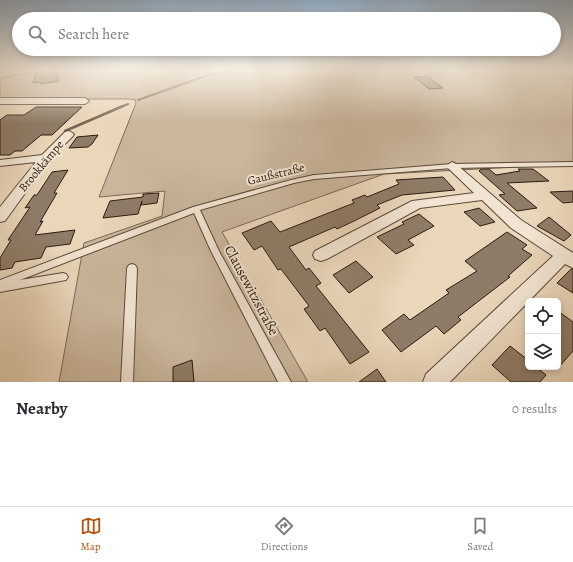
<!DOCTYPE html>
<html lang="en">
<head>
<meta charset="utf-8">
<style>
	body { margin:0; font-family:Alegreya,serif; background:#f2f2f3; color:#2b2b33 }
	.controls { position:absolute; right:12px; bottom:12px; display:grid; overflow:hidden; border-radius:6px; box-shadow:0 2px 6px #0003 }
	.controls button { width:36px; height:36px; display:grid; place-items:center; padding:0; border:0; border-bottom:1px solid #e1e1e2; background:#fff; color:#2b2b33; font:20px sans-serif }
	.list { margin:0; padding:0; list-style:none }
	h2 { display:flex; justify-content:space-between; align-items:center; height:52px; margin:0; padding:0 16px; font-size:17px }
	h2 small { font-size:13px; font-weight:400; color:#7c7c81 }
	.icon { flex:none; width:22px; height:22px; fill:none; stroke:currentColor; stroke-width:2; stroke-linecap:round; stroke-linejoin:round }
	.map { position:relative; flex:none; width:573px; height:382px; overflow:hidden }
	.search { position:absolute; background:#fff; box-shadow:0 2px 6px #0003; left:12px; right:12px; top:12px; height:44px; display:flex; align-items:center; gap:10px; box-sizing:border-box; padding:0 14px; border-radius:22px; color:#7c7c81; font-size:15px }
	.sheet { height:124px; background:#fff }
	nav { display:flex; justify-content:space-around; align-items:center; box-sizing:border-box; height:56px; border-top:1px solid #e1e1e2; background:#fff; font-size:11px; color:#7c7c81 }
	nav a { display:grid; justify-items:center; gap:2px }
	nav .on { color:#b45309 }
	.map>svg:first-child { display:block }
	.green { fill:#cab69c; stroke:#7b6856 }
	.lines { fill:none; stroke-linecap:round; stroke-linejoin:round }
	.stream-far1 { stroke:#776553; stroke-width:2 }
	.stream { stroke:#776553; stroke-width:2.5 }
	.building { fill:#8f7c68; stroke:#2c1b10 }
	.service-casing { stroke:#5c4a3a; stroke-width:2 }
	.minor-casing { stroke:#5c4a3a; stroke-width:2 }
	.service { fill:#f1e4d2; fill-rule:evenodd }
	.minor { fill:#f1e4d2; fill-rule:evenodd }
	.labels { text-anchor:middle; stroke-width:4; stroke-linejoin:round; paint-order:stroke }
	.street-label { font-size:12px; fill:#2c1b10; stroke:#f1e4d2 }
	.near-street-label { font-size:14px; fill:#2c1b10; stroke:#f1e4d2 }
</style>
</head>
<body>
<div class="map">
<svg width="573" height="382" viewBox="0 0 573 382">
	<rect width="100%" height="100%" fill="#ead6b9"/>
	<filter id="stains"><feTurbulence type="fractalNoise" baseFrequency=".005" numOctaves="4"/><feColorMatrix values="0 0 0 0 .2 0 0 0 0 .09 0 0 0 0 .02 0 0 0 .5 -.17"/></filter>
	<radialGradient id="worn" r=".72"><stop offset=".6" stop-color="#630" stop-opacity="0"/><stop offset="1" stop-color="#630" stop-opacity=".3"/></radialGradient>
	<path class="green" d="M 9,70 L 558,70 L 573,76 L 573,164 L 384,174 L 222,232 L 308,382 L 59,382 L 84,243 L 162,216 L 165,191 L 99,197 L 136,103 L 135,100 L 130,99 L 0,99 L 0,76 L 8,75 Z"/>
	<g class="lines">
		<path class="stream-far1" d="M 138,100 L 211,74 L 239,70
			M 121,107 L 128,104"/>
		<path class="stream" d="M 65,131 L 123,106"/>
	</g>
	<path class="building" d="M 46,70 L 54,70 L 59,81 L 41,84 L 40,82 L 33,83 L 36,73 Z
		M 427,76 L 443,88 L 429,89 L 414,77 Z
		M 36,107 L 82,107 L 52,135 L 41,135 L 22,151 L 15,151 L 10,155 L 0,155 L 0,120 L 7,115 L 24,115 Z
		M 98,135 L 92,144 L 88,147 L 69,148 L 77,137 Z
		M 481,169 L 489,169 L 496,175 L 520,171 L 518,169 L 533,169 L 549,181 L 507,183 L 537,208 L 517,211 L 499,195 L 505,194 L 479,171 Z
		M 68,170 L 54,193 L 57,193 L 40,222 L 43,221 L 35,235 L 75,230 L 70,244 L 46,247 L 41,258 L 15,262 L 12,268 L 0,270 L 0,258 L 11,240 L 8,240 L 30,207 L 25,208 L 34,195 L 37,195 L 52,172 Z
		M 443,177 L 455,190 L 402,195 L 377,205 L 380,208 L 352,222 L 337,229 L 335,227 L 289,247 L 306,270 L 309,268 L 321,283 L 316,286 L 369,352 L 350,364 L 325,328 L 320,331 L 304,309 L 309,306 L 281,269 L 278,270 L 262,246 L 254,250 L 242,233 L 271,221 L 280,232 L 354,203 L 352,200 L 365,195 L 367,197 L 399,184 L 396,180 Z
		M 573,191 L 573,202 L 563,203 L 550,192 Z
		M 159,193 L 157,203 L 141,205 L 142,201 L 138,214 L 103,218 L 110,201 L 143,197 L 143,194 Z
		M 479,208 L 495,222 L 480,226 L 464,212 Z
		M 419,214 L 434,226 L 408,240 L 414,245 L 396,254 L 377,237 L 404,224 L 402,222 Z
		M 549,217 L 571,235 L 564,241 L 537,226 Z
		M 507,232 L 527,245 L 522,249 L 532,255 L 508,276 L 510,277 L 458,317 L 461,320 L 444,334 L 436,326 L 401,352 L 382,330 L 404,314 L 410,320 L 449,293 L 446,290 L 477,271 L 465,261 Z
		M 356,261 L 373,277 L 349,293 L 333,275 Z
		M 571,269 L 573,269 L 573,293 L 557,283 Z
		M 558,311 L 573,322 L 573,351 L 558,368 Z
		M 510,346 L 528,360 L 528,367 L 536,367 L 546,375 L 540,382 L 511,382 L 492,365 Z
		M 192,360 L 194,382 L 173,382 L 173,367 Z
		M 377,369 L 386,382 L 359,382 Z"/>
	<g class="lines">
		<g class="service-casing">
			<path id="service" d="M 6,70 L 10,70 L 9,73 L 34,70 L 45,70 L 7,75 L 5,74 Z
				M 573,162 L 573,166 L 452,168 L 314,179 L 294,183 L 200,210 L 219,251 L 291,382 L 278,382 L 211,251 L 194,213 L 20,280 L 63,273 L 66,274 L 68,277 L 66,280 L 0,292 L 0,280 L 193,207 L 291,180 L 314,175 L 452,164 Z
				M 132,264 L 135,265 L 137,268 L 133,382 L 121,382 L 127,268 L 129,265 Z"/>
		</g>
		<g class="minor-casing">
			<path id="minor" d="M 7,72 L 10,72 L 10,76 L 0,77 L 0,73 Z
				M 0,98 L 85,98 L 89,101 L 85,104 L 0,104 Z
				M 69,131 L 74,134 L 73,136 L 49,160 L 5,221 L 0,222 L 0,207 L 36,162 L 0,166 L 0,160 L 42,155 L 65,132 Z
				M 452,162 L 456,164 L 521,220 L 573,253 L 573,268 L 565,264 L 450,382 L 423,382 L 426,374 L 553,256 L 511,228 L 482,200 L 420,208 L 327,259 L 321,261 L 315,259 L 313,255 L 315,251 L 412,201 L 474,193 L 448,168 L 446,166 Z"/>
		</g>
		<use href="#service" class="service"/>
		<use href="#minor" class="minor"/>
	</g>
	<linearGradient id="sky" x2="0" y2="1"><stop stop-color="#8fa8be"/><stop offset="0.57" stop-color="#f6ede0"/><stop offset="1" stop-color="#f6ede0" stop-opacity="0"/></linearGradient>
	<rect width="573" height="123" fill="url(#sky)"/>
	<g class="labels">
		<g class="street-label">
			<text transform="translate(41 166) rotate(-50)" y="4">Brookkämpe</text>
			<text transform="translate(276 174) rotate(-14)" y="4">Gaußstraße</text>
		</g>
		<g class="near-street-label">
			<text transform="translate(252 290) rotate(62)" y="5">Clausewitzstraße</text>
		</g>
	</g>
	<rect width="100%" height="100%" filter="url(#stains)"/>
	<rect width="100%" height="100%" fill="url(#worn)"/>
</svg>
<div class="controls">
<button><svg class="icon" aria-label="locate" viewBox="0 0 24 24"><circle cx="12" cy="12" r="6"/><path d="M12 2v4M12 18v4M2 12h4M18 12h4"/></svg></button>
<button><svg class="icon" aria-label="layers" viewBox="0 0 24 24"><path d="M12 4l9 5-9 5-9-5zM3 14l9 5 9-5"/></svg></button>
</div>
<div class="search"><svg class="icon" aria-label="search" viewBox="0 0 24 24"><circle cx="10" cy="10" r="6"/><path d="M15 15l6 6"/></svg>Search here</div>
</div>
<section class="sheet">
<h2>Nearby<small>0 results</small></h2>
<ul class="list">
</ul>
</section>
<nav>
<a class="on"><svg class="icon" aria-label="map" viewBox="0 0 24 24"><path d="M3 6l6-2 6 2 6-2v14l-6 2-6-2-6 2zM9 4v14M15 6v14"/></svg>Map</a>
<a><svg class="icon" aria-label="directions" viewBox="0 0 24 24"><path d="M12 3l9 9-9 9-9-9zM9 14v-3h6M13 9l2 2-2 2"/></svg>Directions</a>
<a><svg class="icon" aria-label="saved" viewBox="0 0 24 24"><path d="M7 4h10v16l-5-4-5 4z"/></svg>Saved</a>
</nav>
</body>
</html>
